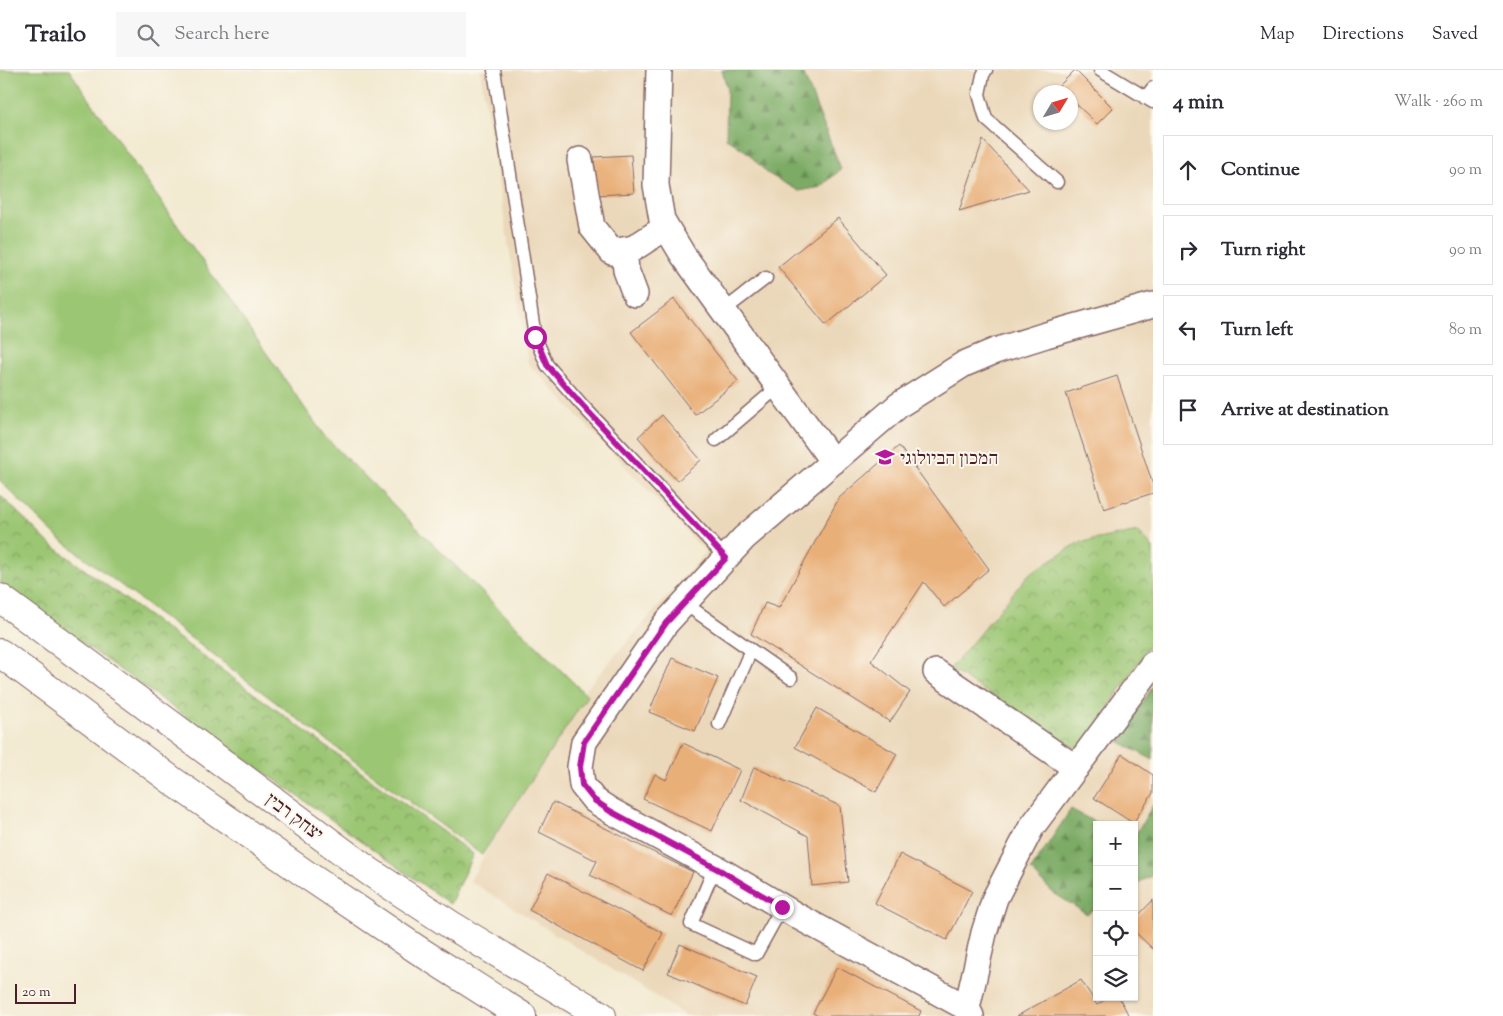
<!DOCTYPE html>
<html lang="en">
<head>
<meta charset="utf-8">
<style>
	body { margin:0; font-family:"Sorts Mill Goudy","Frank Ruhl Libre",serif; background:#f7f7f7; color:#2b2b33 }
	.controls { position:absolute; right:15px; bottom:15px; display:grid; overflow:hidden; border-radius:0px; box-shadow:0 1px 4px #0004 }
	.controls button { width:45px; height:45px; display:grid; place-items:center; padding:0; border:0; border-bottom:1px solid #e1e1e2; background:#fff; color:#2b2b33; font:25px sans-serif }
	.compass { position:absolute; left:1033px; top:15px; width:45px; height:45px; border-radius:50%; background:#fff; box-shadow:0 1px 4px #0004; rotate:52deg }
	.scale { position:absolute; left:15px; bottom:12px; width:61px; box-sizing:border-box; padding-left:5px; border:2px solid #4a1f2b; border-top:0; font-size:14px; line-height:18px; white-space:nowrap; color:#4a1f2b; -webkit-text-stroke:4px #fbf7ec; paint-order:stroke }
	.stop { position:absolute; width:15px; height:15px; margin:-11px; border:4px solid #b5179e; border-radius:50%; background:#fff }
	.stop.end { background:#b5179e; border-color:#fff; box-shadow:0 1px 5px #0008 }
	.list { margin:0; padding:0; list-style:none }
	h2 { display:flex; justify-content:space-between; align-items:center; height:65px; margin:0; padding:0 20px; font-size:21px }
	h2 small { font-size:16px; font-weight:400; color:#7c7c81 }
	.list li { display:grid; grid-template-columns:32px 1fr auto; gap:15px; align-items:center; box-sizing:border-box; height:70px; margin:0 10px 10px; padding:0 10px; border:1px solid #e1e1e2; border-radius:0px }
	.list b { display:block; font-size:19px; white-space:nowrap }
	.list em { font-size:16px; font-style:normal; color:#7c7c81 }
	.icon { flex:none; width:28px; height:28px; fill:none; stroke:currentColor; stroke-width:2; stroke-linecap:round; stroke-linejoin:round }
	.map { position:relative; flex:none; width:1153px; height:946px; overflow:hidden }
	header { display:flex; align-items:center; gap:30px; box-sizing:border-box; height:70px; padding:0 25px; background:#fff; border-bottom:1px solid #e1e1e2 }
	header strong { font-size:24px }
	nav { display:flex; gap:28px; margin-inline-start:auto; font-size:18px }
	.search { width:350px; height:45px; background:#f7f7f7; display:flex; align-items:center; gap:12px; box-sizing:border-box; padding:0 18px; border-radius:0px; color:#7c7c81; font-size:19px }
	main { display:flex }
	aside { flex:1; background:#fff }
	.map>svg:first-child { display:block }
	.built { fill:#ebd8ba; fill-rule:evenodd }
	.green { fill:#9bc673; stroke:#72724f }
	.forest { fill:url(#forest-firs); stroke:#636548 }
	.park { fill:url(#park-crowns); stroke:#72724f }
	.building { fill:#e9af78 }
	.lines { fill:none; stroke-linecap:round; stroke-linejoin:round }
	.lane-casing { stroke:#856665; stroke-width:15 }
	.street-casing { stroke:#856665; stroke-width:28 }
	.secondary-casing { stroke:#856665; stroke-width:30 }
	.lane { stroke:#fff; stroke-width:12 }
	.street { stroke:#fff; stroke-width:25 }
	.secondary { stroke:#fff; stroke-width:28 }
	.route { stroke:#b5179e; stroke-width:6 }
	.labels { text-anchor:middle; stroke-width:4; stroke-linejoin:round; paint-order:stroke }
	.poi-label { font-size:19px; fill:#4a1f2b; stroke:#fbf7ec; text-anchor:start }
	.street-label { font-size:19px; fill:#4a1f2b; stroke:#fbf7ec }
</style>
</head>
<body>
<header>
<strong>Trailo</strong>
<div class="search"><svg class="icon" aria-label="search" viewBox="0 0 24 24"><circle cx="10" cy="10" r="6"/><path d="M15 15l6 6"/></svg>Search here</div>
<nav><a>Map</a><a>Directions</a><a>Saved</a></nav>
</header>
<main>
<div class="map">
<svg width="1153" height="946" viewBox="0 0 1153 946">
	<defs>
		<pattern id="forest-firs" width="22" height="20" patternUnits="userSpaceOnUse" patternTransform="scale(1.25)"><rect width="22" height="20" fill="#7cab65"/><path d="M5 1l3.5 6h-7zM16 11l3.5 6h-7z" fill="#688b53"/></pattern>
		<pattern id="park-crowns" width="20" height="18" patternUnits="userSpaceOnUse" patternTransform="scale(1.25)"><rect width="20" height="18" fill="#9bc673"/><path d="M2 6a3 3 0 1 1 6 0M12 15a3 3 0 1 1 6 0" fill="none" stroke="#80a05f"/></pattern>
	</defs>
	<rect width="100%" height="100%" fill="#fbf7ec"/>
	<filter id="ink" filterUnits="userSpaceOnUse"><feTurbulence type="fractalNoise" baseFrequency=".02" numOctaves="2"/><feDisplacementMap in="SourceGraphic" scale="10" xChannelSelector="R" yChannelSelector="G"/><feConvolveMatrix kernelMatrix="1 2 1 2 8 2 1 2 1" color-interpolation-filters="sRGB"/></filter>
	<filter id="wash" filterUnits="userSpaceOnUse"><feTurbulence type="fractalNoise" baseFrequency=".0096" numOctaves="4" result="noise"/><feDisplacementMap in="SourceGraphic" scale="20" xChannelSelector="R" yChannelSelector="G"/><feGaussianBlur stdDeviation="1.12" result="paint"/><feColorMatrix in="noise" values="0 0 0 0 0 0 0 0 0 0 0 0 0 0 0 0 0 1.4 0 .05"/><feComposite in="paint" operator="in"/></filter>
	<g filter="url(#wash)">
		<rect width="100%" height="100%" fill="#f3ead2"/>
		<path class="built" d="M 480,0 L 1153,0 L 1153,946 L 687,946 L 470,811 L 564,644 L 706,482 L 528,293 ZM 1040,22 L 1070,22 L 1070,52 L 1040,52 ZM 1097,755 L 1134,755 L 1134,927 L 1097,927 Z"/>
		<path class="green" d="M 0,0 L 69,0 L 325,367 L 587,626 L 482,785 L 311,659 L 56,466 L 0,411 Z"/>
		<path class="forest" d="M 722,0 L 802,0 L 841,99 L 821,117 L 799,121 L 767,103 L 747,82 L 726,68 L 727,19 Z
			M 1153,616 L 1153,690 L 1118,671 Z
			M 1153,735 L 1153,805 L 1134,815 L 1134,767 Z
			M 1071,739 L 1100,755 L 1097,755 L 1097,836 L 1087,844 L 1052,822 L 1031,800 Z"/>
		<path class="park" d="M 0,425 L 50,474 L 473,784 L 450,834 L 16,526 L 0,512 Z
			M 1138,461 L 1153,478 L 1153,570 L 1080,681 L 950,599 L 1029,504 L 1078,473 Z"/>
		<g id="blocks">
			<path class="building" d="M 1075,0 L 1113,38 L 1097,54 L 1070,28 L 1070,22 L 1065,22 L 1059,16 Z
				M 983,70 L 1029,120 L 959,141 Z
				M 631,85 L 634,123 L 597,125 L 594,87 Z
				M 838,148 L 886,205 L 826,255 L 778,197 Z
				M 674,229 L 738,311 L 695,345 L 631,262 Z
				M 1117,306 L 1153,415 L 1153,423 L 1104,439 L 1066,323 Z
				M 662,345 L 701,390 L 677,411 L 638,367 Z
				M 899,376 L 989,499 L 944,537 L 924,512 L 871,591 L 910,622 L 890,652 L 751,564 L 765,533 L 779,538 L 839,428 Z
				M 672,588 L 718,608 L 695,661 L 649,642 Z
				M 817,638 L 897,684 L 876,722 L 795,677 Z
				M 683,673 L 740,700 L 712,761 L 643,729 L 655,704 L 666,710 Z
				M 1122,684 L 1153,705 L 1153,723 L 1133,753 L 1094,728 Z
				M 754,697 L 840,736 L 848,812 L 812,816 L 808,766 L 741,730 Z
				M 553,732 L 693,802 L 672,846 L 590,805 L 597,791 L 539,762 Z
				M 900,784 L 972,821 L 947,870 L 875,833 Z
				M 548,803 L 663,863 L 643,901 L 529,840 Z
				M 1153,830 L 1153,879 L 1134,861 L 1134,850 Z
				M 680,874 L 757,907 L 745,936 L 668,903 Z
				M 837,897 L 921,941 L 919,946 L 818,946 L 813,943 Z
				M 1081,910 L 1097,935 L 1109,927 L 1119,927 L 1129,946 L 1017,946 Z"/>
		</g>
	</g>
	<g filter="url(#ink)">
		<use href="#blocks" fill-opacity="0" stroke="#856665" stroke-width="1"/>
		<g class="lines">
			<g class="lane-casing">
				<path id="lane" d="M 494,0 L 535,267 L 547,295 L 582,335 L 726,488
					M 986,0 L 983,5 L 979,24 L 986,49 L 1057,112
					M 1100,0 L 1153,32
					M 1145,28 L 1153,18
					M 723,241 L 766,208
					M 716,370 L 778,317
					M 684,533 L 791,608
					M 719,654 L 751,580
					M 715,797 L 691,854 L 756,884 L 782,837"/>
			</g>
			<g class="street-casing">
				<path id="street" d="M 659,0 L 656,115 L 662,150 L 683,185 L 833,392
					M 580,90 L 592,157 L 612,182 L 634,178 L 666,157
					M 624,180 L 626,200 L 635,224
					M 936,602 L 1076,698
					M 967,938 L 984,863 L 995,828 L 1031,758 L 1153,594
					M 971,946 L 967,938 L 799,847 L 723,802 L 611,741 L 594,730 L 582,715 L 580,697 L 584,672 L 666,553 L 744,468 L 899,335 L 964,294 L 995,281 L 1046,265 L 1153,235"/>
			</g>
			<g class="secondary-casing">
				<path id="secondary" d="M 0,528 L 370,802 L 451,855 L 602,946
					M 0,583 L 174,712 L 307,805 L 418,880 L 522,946"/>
			</g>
			<use href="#lane" class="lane"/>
			<use href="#street" class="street"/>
			<use href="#secondary" class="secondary"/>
		</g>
	</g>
	<g class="lines" filter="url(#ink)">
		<path class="route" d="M 535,267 L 547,295 L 582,335 L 726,488 L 666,553 L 584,672 L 580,697 L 582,715 L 594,730 L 610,741 L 723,802 L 782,837"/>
	</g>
	<defs>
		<g id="university-bare" transform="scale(1.5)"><path d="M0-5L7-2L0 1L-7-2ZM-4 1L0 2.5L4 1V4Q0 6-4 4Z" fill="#b5179e" stroke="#fbf7ec" stroke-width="2.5" paint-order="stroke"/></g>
	</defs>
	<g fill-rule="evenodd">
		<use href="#university-bare" x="885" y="387"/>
	</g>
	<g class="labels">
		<g class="poi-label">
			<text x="900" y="394">המכון הביולוגי</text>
		</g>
		<g class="street-label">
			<text transform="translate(295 746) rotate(37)" y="7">יצחק רבין</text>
		</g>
	</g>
</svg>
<div class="controls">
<button>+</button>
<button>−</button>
<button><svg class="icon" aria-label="locate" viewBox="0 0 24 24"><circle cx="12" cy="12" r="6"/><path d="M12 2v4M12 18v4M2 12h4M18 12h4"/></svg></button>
<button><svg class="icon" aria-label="layers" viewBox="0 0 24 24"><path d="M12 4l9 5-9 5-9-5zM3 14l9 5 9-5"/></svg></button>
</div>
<svg class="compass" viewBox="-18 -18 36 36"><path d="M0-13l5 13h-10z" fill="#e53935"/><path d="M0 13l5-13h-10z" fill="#7c7c81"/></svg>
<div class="scale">20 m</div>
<div class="stop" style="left:535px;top:267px"></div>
<div class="stop end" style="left:782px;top:837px"></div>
</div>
<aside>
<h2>4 min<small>Walk · 260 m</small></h2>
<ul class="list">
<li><svg class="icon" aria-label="ahead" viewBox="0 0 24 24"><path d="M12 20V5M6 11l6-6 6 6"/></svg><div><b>Continue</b></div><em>90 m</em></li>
<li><svg class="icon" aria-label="right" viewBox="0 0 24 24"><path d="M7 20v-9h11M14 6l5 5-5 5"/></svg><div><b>Turn right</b></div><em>90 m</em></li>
<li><svg class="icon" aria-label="left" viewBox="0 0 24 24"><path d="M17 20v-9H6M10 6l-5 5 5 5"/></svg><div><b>Turn left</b></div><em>80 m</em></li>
<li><svg class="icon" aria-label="arrive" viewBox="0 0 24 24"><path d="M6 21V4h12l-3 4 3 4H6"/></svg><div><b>Arrive at destination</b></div></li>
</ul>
</aside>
</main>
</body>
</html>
